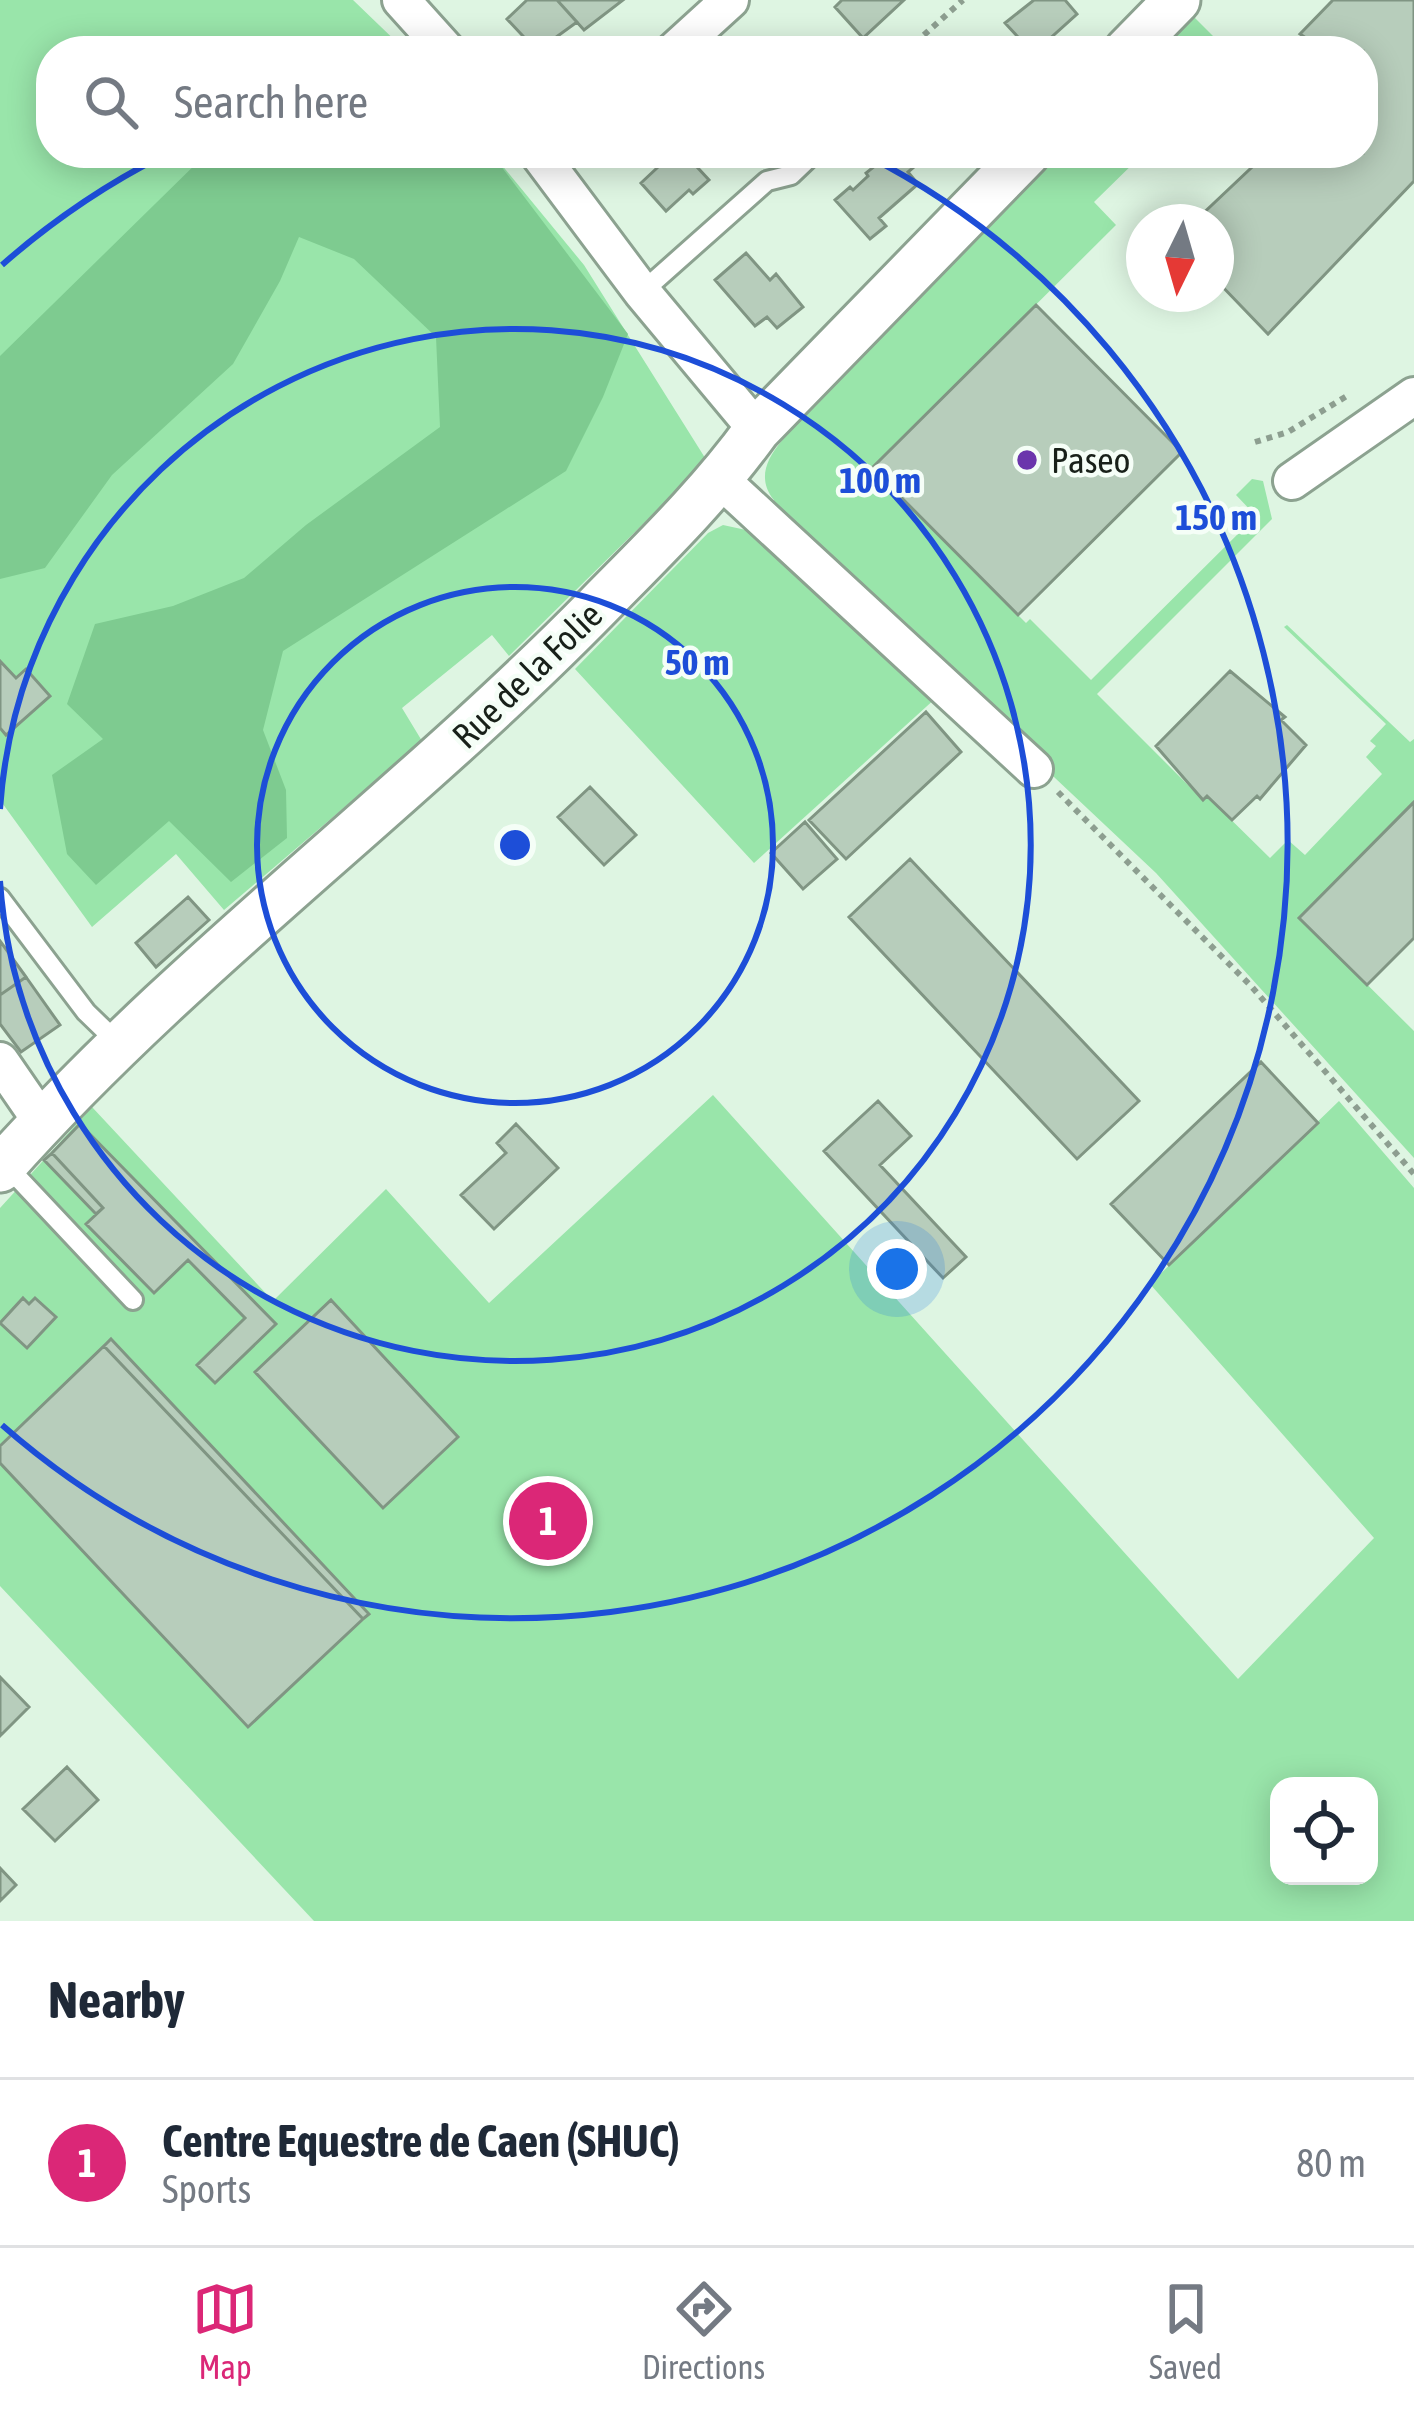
<!DOCTYPE html>
<html lang="en">
<head>
<meta charset="utf-8">
<style>
	body { margin:0; font-family:"Asap Condensed",sans-serif; background:#f6f6f7; color:#1f2937 }
	.controls { position:absolute; right:36px; bottom:36px; display:grid; overflow:hidden; border-radius:24px; box-shadow:0 6px 30px #0003 }
	.controls button { width:108px; height:108px; display:grid; place-items:center; padding:0; border:0; border-bottom:3px solid #e0e1e3; background:#fff; color:#1f2937; font:60px sans-serif }
	.compass { position:absolute; left:1126px; top:204px; width:108px; height:108px; border-radius:50%; background:#fff; box-shadow:0 6px 30px #0003; rotate:185deg }
	.you { position:absolute; left:897px; top:1269px; width:42px; height:42px; margin:-30px; border:9px solid #fff; border-radius:50%; background:#1a73e8; box-shadow:0 0 0 18px #1a73e833 }
	.badge { display:grid; place-items:center; width:78px; height:78px; border-radius:50%; background:#db2777; color:#fff; font-size:39px; font-weight:700 }
	.pin { position:absolute; translate:-50% -50%; border:6px solid #fff; box-shadow:0 3px 12px #0006 }
	.list { margin:0; padding:0; list-style:none }
	h2 { display:flex; justify-content:space-between; align-items:center; height:156px; margin:0; padding:0 48px; font-size:51px }
	h2 small { font-size:39px; font-weight:400; color:#747a83 }
	.list li { display:grid; grid-template-columns:78px 1fr auto; gap:36px; align-items:center; box-sizing:border-box; height:168px; padding:0 48px; border-top:3px solid #e0e1e3 }
	.list b { display:block; font-size:45px; white-space:nowrap }
	.list p { margin:0; font-size:39px; white-space:nowrap; color:#747a83 }
	.list em { font-size:39px; font-style:normal; color:#747a83 }
	.icon { flex:none; width:66px; height:66px; fill:none; stroke:currentColor; stroke-width:2; stroke-linecap:round; stroke-linejoin:round }
	.map { position:relative; flex:none; width:1414px; height:1921px; overflow:hidden }
	.search { position:absolute; background:#fff; box-shadow:0 6px 30px #0003; left:36px; right:36px; top:36px; height:132px; display:flex; align-items:center; gap:30px; box-sizing:border-box; padding:0 42px; border-radius:48px; color:#747a83; font-size:45px }
	.sheet { height:324px; background:#fff }
	nav { display:flex; justify-content:space-around; align-items:center; box-sizing:border-box; height:168px; border-top:3px solid #e0e1e3; background:#fff; font-size:33px; color:#747a83 }
	nav a { display:grid; justify-items:center; gap:6px }
	nav .on { color:#db2777 }
	.map>svg:first-child { display:block }
	.green { fill:#99e5aa; fill-rule:evenodd }
	.forest { fill:#7ecb90 }
	.building { fill:#b7cdbb; stroke:#809583; stroke-width:3 }
	.lines { fill:none; stroke-linecap:round; stroke-linejoin:round }
	.service-casing { stroke:#8ca290; stroke-width:24 }
	.minor-casing { stroke:#8ca290; stroke-width:42 }
	.tertiary-casing { stroke:#8ca290; stroke-width:51 }
	.path { stroke:#8d9e90; stroke-width:6; stroke-dasharray:6 6; stroke-linecap:butt }
	.service { stroke:#fff; stroke-width:18 }
	.minor { stroke:#fff; stroke-width:36 }
	.tertiary { stroke:#fff; stroke-width:45 }
	.ring { fill:none; stroke:#1d4ed8; stroke-width:6 }
	.poi-dot { fill:#6b35ac; stroke:#f5fef7; stroke-width:4.5 }
	.labels { text-anchor:middle; stroke-width:9; stroke-linejoin:round; paint-order:stroke }
	.poi-label { font-size:36px; fill:#182019; stroke:#f5fef7; text-anchor:start }
	.street-label { font-size:36px; fill:#182019; stroke:#f5fef7 }
	.centre { fill:#1d4ed8; stroke:#f5fef7; stroke-width:6 }
	.ring-label { font-size:36px; text-anchor:middle; font-weight:bold; fill:#1d4ed8; stroke:#f5fef7; stroke-width:9; stroke-linejoin:round; paint-order:stroke }
</style>
</head>
<body>
<div class="map">
<svg width="1414" height="1921" viewBox="0 0 1414 1921">
	<rect width="100%" height="100%" fill="#def5e2"/>
	<path class="green" d="M 0,0 L 353,0 L 406,51 L 51,51 L 51,153 L 492,153 L 584,265 L 707,461 L 509,656 L 492,635 L 402,708 L 422,741 L 224,910 L 176,854 L 92,927 L 0,800 Z
		M 1190,13 L 1228,51 L 1152,51 Z
		M 1050,153 L 1144,153 L 1094,202 L 1116,225 L 872,468 L 1026,623 L 1030,619 L 1091,680 L 1256,516 L 1236,495 L 1252,479 L 1263,481 L 1272,519 L 1097,694 L 1202,799 L 1207,796 L 1270,858 L 1288,840 L 1305,855 L 1382,774 L 1366,757 L 1376,746 L 1370,741 L 1386,724 L 1284,627 L 1287,625 L 1410,742 L 1414,739 L 1414,802 L 1300,918 L 1414,1031 L 1414,1158 L 1156,873 L 767,507 L 774,500 C 747,467 787,436 809,411 L 802,403 Z
		M 723,525 L 746,530 L 937,697 L 754,863 L 575,669 L 708,533 Z
		M 713,1095 L 1238,1679 L 1374,1538 L 1150,1284 L 1339,1101 L 1414,1188 L 1414,1921 L 314,1921 L 0,1586 L 0,1208 L 92,1107 L 273,1301 L 386,1189 L 489,1303 ZM 1279,1786 L 1369,1786 L 1369,1876 L 1279,1876 Z"/>
	<path class="forest" d="M 207,153 L 491,153 L 628,334 L 603,397 L 566,471 L 283,651 L 263,730 L 286,790 L 287,838 L 231,882 L 169,821 L 96,885 L 67,854 L 52,775 L 103,739 L 67,704 L 95,624 L 173,606 L 244,578 L 306,525 L 440,427 L 436,337 L 354,259 L 299,237 L 280,281 L 233,364 L 112,475 L 45,568 L 0,579 L 0,356 Z"/>
	<path class="building" d="M 527,0 L 557,0 L 577,22 L 537,51 L 507,19 Z
		M 557,0 L 623,0 L 584,30 Z
		M 842,0 L 904,0 L 863,38 L 835,7 Z
		M 1034,0 L 1065,0 L 1077,14 L 1036,51 L 1031,51 L 1005,23 Z
		M 1333,0 L 1414,0 L 1414,181 L 1268,334 L 1216,280 L 1216,222 L 1194,222 L 1267,153 L 1363,153 L 1363,51 L 1299,51 L 1309,40 L 1300,34 Z
		M 673,153 L 684,153 L 709,180 L 693,194 L 689,190 L 666,211 L 641,183 Z
		M 891,153 L 903,153 L 915,166 L 908,172 L 918,184 L 879,218 L 886,226 L 870,239 L 835,200 L 850,187 L 853,190 L 868,176 L 866,173 Z
		M 746,253 L 770,280 L 776,274 L 803,307 L 777,328 L 767,317 L 755,326 L 715,280 Z
		M 1036,305 L 1182,452 L 1018,615 L 872,468 Z
		M 0,661 L 16,678 L 26,669 L 50,696 L 6,735 L 0,728 Z
		M 1230,671 L 1285,717 L 1281,720 L 1306,745 L 1260,799 L 1257,796 L 1232,820 L 1207,796 L 1203,800 L 1156,746 Z
		M 926,712 L 961,752 L 846,859 L 809,820 Z
		M 590,787 L 636,835 L 604,865 L 558,817 Z
		M 1414,802 L 1414,938 L 1367,985 L 1299,918 Z
		M 805,822 L 837,859 L 803,889 L 771,853 Z
		M 910,859 L 1139,1101 L 1077,1159 L 849,917 Z
		M 188,897 L 209,920 L 156,967 L 136,943 Z
		M 0,941 L 26,977 L 0,995 Z
		M 26,977 L 60,1025 L 21,1052 L 0,1024 L 0,995 Z
		M 1261,1062 L 1318,1123 L 1169,1265 L 1111,1204 Z
		M 878,1101 L 911,1136 L 880,1165 L 966,1257 L 943,1278 L 824,1151 Z
		M 80,1124 L 276,1324 L 215,1383 L 197,1365 L 245,1318 L 188,1260 L 154,1293 L 86,1224 L 103,1208 L 52,1153 Z
		M 516,1124 L 558,1168 L 494,1229 L 461,1195 L 506,1153 L 497,1143 Z
		M 52,1153 L 103,1208 L 96,1214 L 44,1160 Z
		M 23,1298 L 29,1304 L 35,1298 L 56,1317 L 27,1348 L 0,1323 Z
		M 331,1300 L 458,1437 L 383,1508 L 255,1372 Z
		M 111,1339 L 369,1614 L 363,1619 L 104,1346 Z
		M 104,1346 L 363,1619 L 248,1727 L 0,1463 L 0,1446 Z
		M 0,1677 L 29,1707 L 0,1736 Z
		M 67,1767 L 98,1800 L 55,1841 L 23,1809 Z
		M 0,1868 L 16,1885 L 0,1901 Z"/>
	<g class="lines">
		<g class="service-casing">
			<path id="service" d="M 642,292 L 767,181 L 791,175 L 814,153
				M 0,898 L 86,1012 L 118,1043
				M 5,1164 L 133,1300"/>
		</g>
		<g class="minor-casing">
			<path id="minor" d="M 401,0 L 447,51
				M 674,51 L 730,0
				M 538,153 L 642,292 L 757,430
				M 721,480 L 1034,769
				M 1292,481 L 1414,396
				M 0,1061 L 42,1122"/>
		</g>
		<g class="tertiary-casing">
			<path id="tertiary" d="M 1127,51 L 1177,0
				M 0,1169 C 182,964 406,802 598,606 C 654,549 710,495 757,430 L 1027,153"/>
		</g>
		<path class="path" d="M 906,51 L 963,0
			M 1255,442 L 1288,432 L 1350,394
			M 1058,792 L 1251,986 L 1414,1174"/>
		<use href="#service" class="service"/>
		<use href="#minor" class="minor"/>
		<use href="#tertiary" class="tertiary"/>
	</g>
	<g class="ring">
		<circle cx="515" cy="845" r="258"/>
		<path d="M0 809A516 516 0 1 1 0 881"/>
		<path d="M2 265A774 774 0 0 1 164 155M866 155A774 774 0 1 1 2 1425"/>
	</g>
	<circle class="poi-dot" cx="1027" cy="460" r="12"/>
	<g class="labels">
		<g class="poi-label">
			<text x="1051" y="473">Paseo</text>
		</g>
		<g class="street-label">
			<text transform="translate(527 675) rotate(-44)" y="13">Rue de la Folie</text>
		</g>
	</g>
	<circle cx="515" cy="845" r="18" class="centre"/>
	<g class="ring-label">
		<text x="880" y="493">100 m</text>
		<text x="1216" y="530">150 m</text>
		<text x="697" y="675">50 m</text>
	</g>
</svg>
<div class="controls">
<button><svg class="icon" aria-label="locate" viewBox="0 0 24 24"><circle cx="12" cy="12" r="6"/><path d="M12 2v4M12 18v4M2 12h4M18 12h4"/></svg></button>
</div>
<svg class="compass" viewBox="-18 -18 36 36"><path d="M0-13l5 13h-10z" fill="#e53935"/><path d="M0 13l5-13h-10z" fill="#747a83"/></svg>
<div class="you"></div>
<div class="pin badge" style="left:548px;top:1521px">1</div>
<div class="search"><svg class="icon" aria-label="search" viewBox="0 0 24 24"><circle cx="10" cy="10" r="6"/><path d="M15 15l6 6"/></svg>Search here</div>
</div>
<section class="sheet">
<h2>Nearby<small></small></h2>
<ul class="list">
<li><span class="badge">1</span><div><b>Centre Equestre de Caen (SHUC)</b><p>Sports</p></div><em>80 m</em></li>
</ul>
</section>
<nav>
<a class="on"><svg class="icon" aria-label="map" viewBox="0 0 24 24"><path d="M3 6l6-2 6 2 6-2v14l-6 2-6-2-6 2zM9 4v14M15 6v14"/></svg>Map</a>
<a><svg class="icon" aria-label="directions" viewBox="0 0 24 24"><path d="M12 3l9 9-9 9-9-9zM9 14v-3h6M13 9l2 2-2 2"/></svg>Directions</a>
<a><svg class="icon" aria-label="saved" viewBox="0 0 24 24"><path d="M7 4h10v16l-5-4-5 4z"/></svg>Saved</a>
</nav>
</body>
</html>
